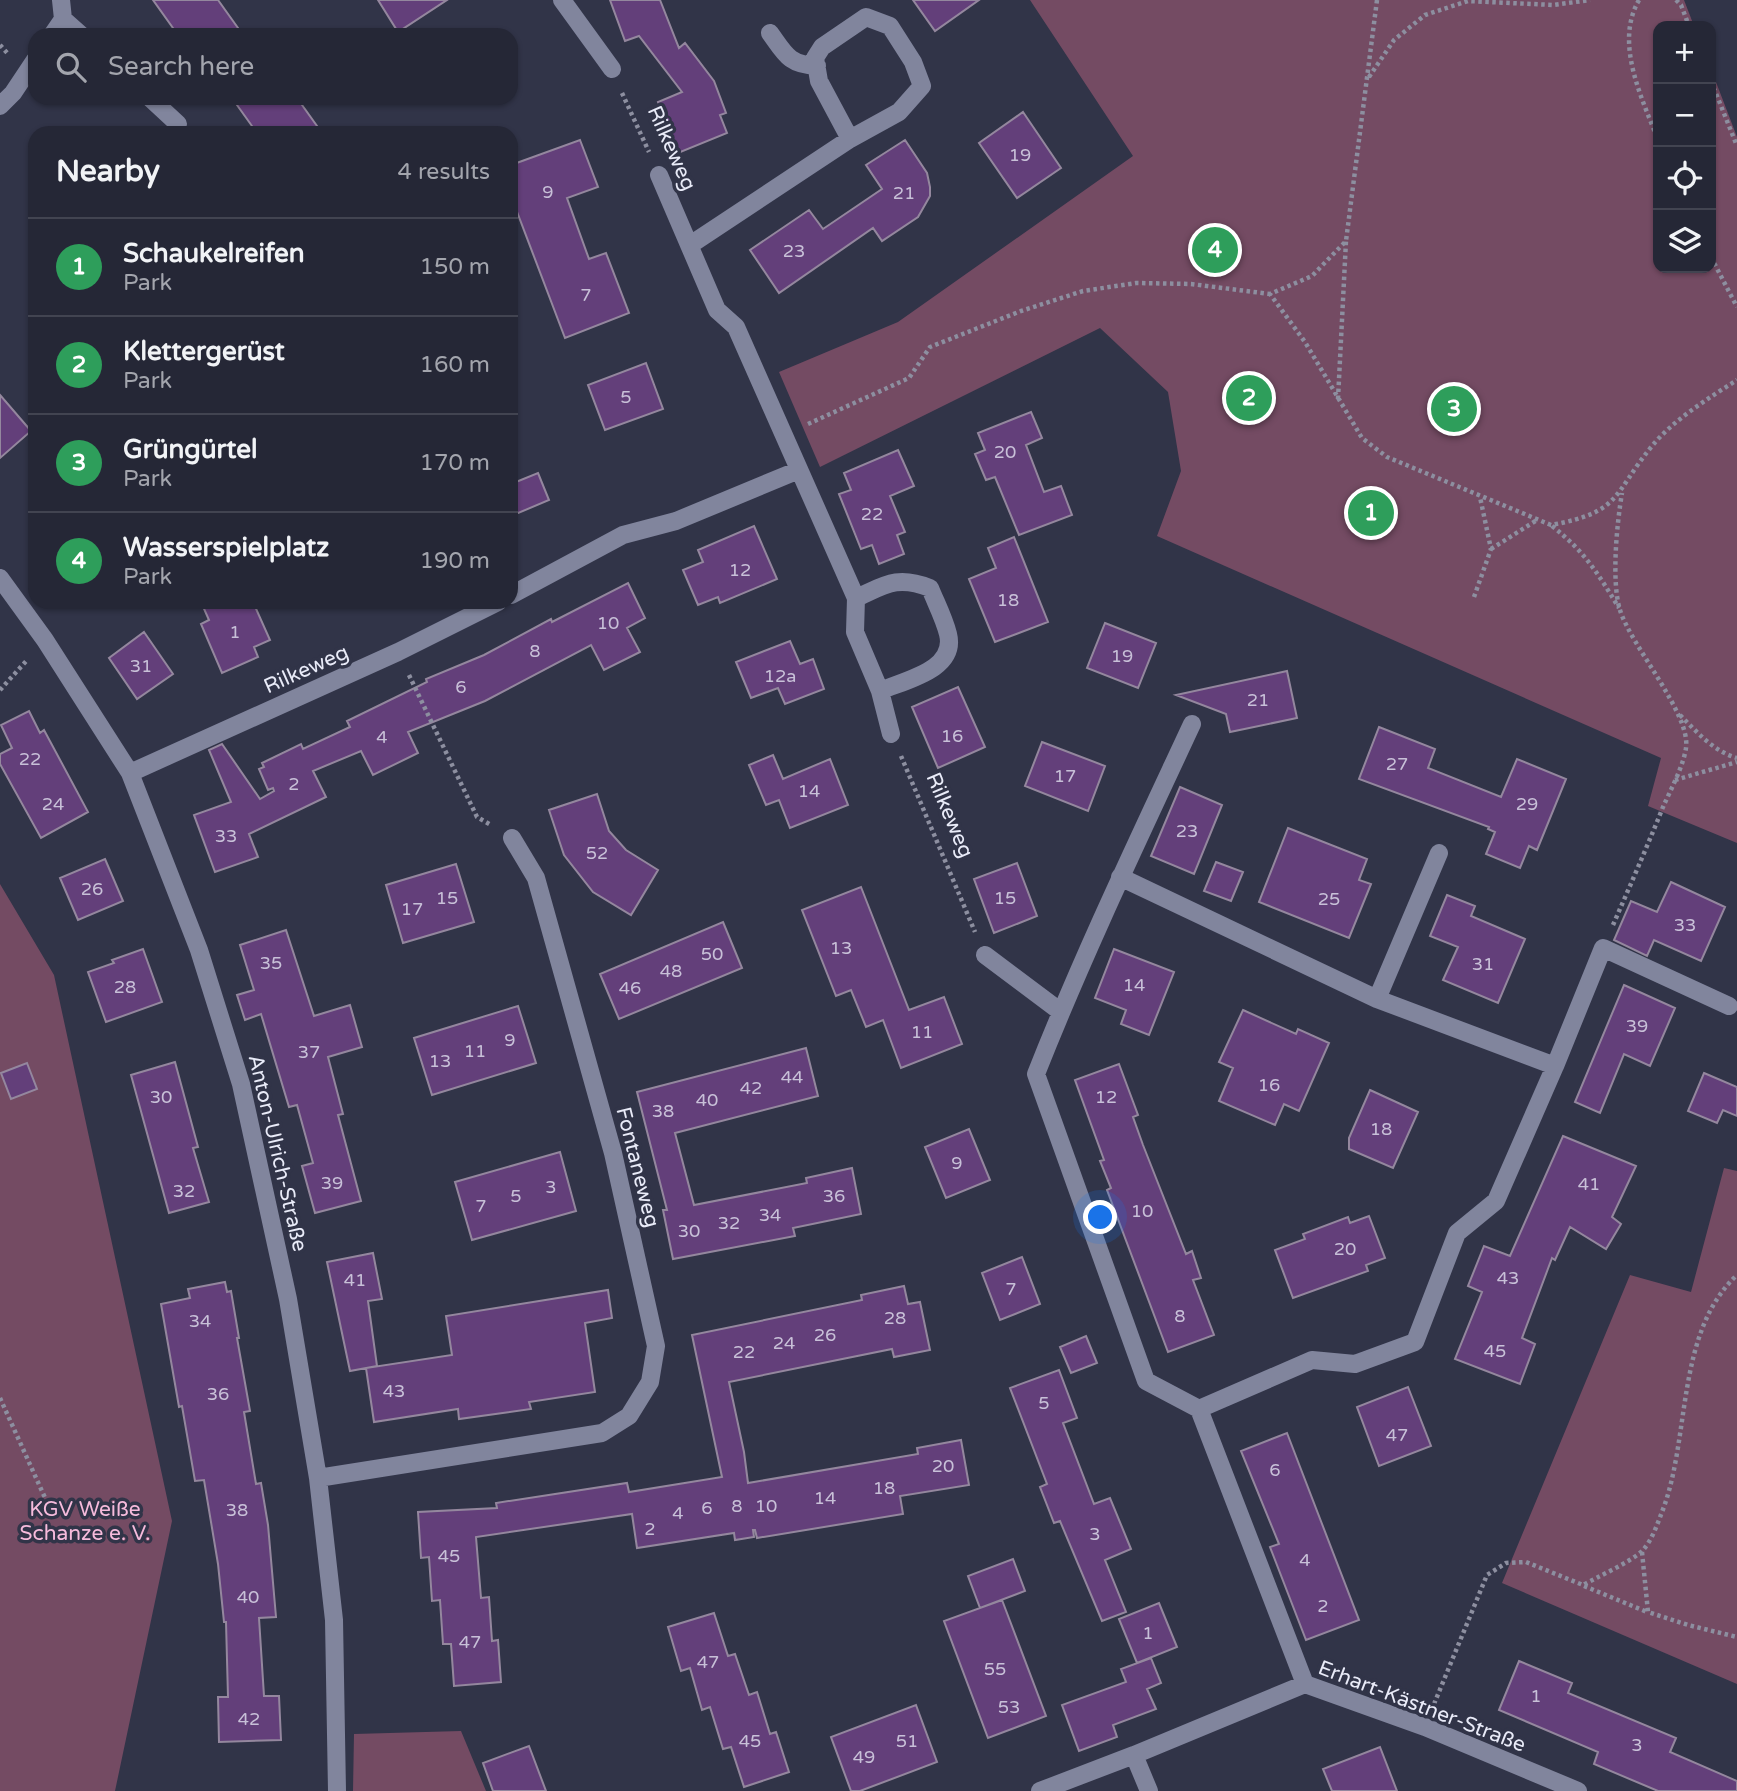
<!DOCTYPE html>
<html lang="en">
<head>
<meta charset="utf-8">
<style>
	body { margin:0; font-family:"Varela Round",sans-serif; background:#2d2f3e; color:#f1f3f6 }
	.controls { position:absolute; right:21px; top:21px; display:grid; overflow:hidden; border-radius:14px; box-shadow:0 2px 5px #0004 }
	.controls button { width:63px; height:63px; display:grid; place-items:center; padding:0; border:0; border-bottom:2px solid #424451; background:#252736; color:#f1f3f6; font:35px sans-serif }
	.you { position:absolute; left:1101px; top:1218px; width:24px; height:24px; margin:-18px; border:5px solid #fff; border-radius:50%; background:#1a73e8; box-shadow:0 0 0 10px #1a73e833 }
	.badge { display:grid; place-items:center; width:46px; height:46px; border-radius:50%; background:#ea580c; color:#fff; font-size:23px; font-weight:700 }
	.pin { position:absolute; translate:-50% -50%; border:4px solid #fff; box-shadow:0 2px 7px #0006 }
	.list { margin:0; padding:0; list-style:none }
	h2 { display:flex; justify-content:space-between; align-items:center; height:91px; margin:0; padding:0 28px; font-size:30px }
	h2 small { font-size:23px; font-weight:400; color:#a3a5ad }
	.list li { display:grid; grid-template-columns:46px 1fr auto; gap:21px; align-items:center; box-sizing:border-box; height:98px; padding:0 28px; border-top:2px solid #424451 }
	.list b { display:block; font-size:26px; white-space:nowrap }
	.list p { margin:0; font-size:23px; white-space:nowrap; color:#a3a5ad }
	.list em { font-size:23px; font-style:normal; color:#a3a5ad }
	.icon { flex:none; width:38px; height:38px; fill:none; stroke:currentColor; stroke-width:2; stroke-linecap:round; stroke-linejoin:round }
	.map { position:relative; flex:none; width:1737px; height:1791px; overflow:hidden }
	.search { position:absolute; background:#252736; box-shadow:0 2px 5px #0004; left:28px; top:28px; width:490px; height:77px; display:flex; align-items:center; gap:18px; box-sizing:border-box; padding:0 24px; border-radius:21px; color:#a3a5ad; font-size:26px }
	.panel { position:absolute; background:#252736; box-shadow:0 2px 5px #0004; left:28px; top:126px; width:490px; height:483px; border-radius:21px }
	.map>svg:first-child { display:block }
	.green { fill:#744b63 }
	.building { fill:#633f7a; stroke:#94879e; stroke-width:2 }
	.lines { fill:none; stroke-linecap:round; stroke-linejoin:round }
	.path { stroke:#8d8fa0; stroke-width:4.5; stroke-dasharray:3.5 3.5; stroke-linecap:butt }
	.minor { stroke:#81859d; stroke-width:18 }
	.labels { text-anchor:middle; stroke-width:7; stroke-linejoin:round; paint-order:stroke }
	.number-label { font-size:18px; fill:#c8c0d8 }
	.street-label { font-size:21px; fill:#e9ebf8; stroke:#313448 }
	.park-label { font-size:21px; fill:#f6bbdc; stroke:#313448 }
</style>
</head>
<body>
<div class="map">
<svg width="1737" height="1791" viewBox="0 0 1737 1791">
	<rect width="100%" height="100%" fill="#313448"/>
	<path class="green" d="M 1030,0 L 1684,0 L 1694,26 L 1658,26 L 1658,268 L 1711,268 L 1711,69 L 1737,137 L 1737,843 L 1648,806 L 1661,758 L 1157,536 L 1181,471 L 1168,392 L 1100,328 L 820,467 L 779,372 L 898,322 L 1133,156 Z
		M 0,884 L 54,975 L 172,1521 L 115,1791 L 0,1791 Z
		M 1724,1168 L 1737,1171 L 1737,1684 L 1502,1583 L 1630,1275 L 1691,1292 Z
		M 461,1731 L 486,1791 L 353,1791 L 354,1734 Z"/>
	<path class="building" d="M 153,0 L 218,0 L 243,35 L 178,35 Z
		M 378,0 L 447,0 L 398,32 Z
		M 610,0 L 660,0 L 679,48 L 685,43 L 714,81 L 726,113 L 720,115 L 727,133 L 678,153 L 658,102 L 682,92 L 639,36 L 625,41 Z
		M 913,0 L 979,0 L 935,31 Z
		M 232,98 L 297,98 L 322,133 L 257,133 Z
		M 1023,112 L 1061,168 L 1017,198 L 979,143 Z
		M 580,140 L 598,187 L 567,198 L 589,259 L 606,253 L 629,313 L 565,338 L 511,196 L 511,165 Z
		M 905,140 L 927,173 L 930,187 L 930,196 L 918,217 L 882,241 L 873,228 L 779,293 L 750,250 L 809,210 L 823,229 L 882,189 L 866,165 Z
		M 646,363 L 663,409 L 605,430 L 588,385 Z
		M 0,395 L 31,431 L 0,458 Z
		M 1031,412 L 1042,438 L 1026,445 L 1044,492 L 1061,486 L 1072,515 L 1019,535 L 995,477 L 986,480 L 975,454 L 985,450 L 978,433 Z
		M 898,450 L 914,486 L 890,496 L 905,532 L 897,535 L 904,554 L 879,564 L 872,545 L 861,549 L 839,494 L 851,490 L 844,473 Z
		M 538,473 L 549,500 L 511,516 L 511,484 Z
		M 754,526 L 777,579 L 720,603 L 718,597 L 698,605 L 683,570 L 703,562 L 698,550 Z
		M 1014,537 L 1048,622 L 995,642 L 969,579 L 996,568 L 988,548 Z
		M 628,583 L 645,618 L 627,628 L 640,652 L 604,670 L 591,645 L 485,701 L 408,732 L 418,753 L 373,775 L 361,751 L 313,771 L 326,797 L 249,834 L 258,857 L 215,872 L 194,815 L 231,802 L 209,750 L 222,744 L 260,799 L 274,791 L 273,788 L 268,790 L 259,769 L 264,767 L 262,763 L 301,744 L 303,749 L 350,727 L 347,721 L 427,682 L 426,679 L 484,655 L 551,619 L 552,622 Z
		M 201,602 L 253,602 L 270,640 L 254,647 L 258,657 L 222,673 L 201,624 L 209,620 Z
		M 1105,623 L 1156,643 L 1138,688 L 1087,668 Z
		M 144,632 L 173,674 L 137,699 L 109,658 Z
		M 790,641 L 800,664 L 813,659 L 824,689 L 785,704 L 778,688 L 751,698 L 736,662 Z
		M 1287,671 L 1297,718 L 1230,732 L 1226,714 L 1176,695 Z
		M 958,687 L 985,747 L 938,768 L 912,707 Z
		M 29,711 L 40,733 L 44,730 L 88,812 L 41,838 L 0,764 L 0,754 L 12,748 L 1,725 Z
		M 1379,727 L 1435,749 L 1428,768 L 1501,797 L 1517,759 L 1566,779 L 1537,850 L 1529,846 L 1520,868 L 1486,854 L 1495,832 L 1488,829 L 1489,827 L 1359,779 Z
		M 1042,742 L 1105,766 L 1088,811 L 1025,786 Z
		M 773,755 L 783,779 L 830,759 L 848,805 L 790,828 L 779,800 L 766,805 L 749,765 Z
		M 1180,787 L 1222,805 L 1194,874 L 1151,856 Z
		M 597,794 L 609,831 L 626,850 L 658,870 L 631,915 L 593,892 L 564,855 L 549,810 Z
		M 1288,828 L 1367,859 L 1359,880 L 1371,884 L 1349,938 L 1259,902 Z
		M 105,859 L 123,901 L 78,920 L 60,878 Z
		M 1216,862 L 1243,872 L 1231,901 L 1204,891 Z
		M 1017,863 L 1037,916 L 994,933 L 974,879 Z
		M 456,864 L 474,922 L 403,943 L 386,885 Z
		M 1671,882 L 1725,907 L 1701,961 L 1654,940 L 1647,956 L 1614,940 L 1631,901 L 1657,912 Z
		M 861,887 L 909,1010 L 944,997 L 962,1044 L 901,1068 L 883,1020 L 866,1027 L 851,990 L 836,996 L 802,910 Z
		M 1447,895 L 1475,906 L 1471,916 L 1525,939 L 1498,1003 L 1443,980 L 1458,947 L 1430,936 Z
		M 723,922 L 742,968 L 619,1019 L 600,974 Z
		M 286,930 L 314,1016 L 350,1005 L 362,1047 L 328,1057 L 343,1114 L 338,1115 L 361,1201 L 315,1213 L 302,1166 L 313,1163 L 297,1105 L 289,1107 L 261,1014 L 245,1020 L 237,995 L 254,990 L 240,945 Z
		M 143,949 L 162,1002 L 106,1022 L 88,972 L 114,963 L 112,960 Z
		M 1114,949 L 1174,972 L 1149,1035 L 1121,1024 L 1126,1010 L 1095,998 Z
		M 1624,985 L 1675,1008 L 1650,1066 L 1624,1054 L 1600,1113 L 1575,1102 Z
		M 518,1006 L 536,1063 L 432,1095 L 414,1038 Z
		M 1243,1010 L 1296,1034 L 1298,1029 L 1329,1043 L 1299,1111 L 1284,1104 L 1275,1125 L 1219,1101 L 1233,1068 L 1219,1062 Z
		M 806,1048 L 818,1096 L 675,1133 L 694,1205 L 807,1183 L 806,1178 L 852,1168 L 861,1214 L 793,1228 L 795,1236 L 673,1259 L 663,1210 L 667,1210 L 637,1092 Z
		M 175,1062 L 198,1147 L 193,1148 L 209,1202 L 169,1213 L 131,1075 Z
		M 27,1063 L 37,1089 L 11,1099 L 1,1073 Z
		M 1119,1064 L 1138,1115 L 1133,1117 L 1143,1145 L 1186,1254 L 1192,1251 L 1201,1278 L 1193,1280 L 1214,1335 L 1168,1352 L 1107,1190 L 1111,1188 L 1100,1161 L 1104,1160 L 1075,1080 Z
		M 1704,1073 L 1737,1087 L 1737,1116 L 1723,1110 L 1717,1123 L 1688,1111 Z
		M 1370,1090 L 1418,1112 L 1393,1168 L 1349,1149 L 1349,1138 Z
		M 969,1129 L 990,1180 L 946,1198 L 925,1147 Z
		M 1563,1136 L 1636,1166 L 1612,1217 L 1621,1224 L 1606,1249 L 1570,1227 L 1555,1260 L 1552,1258 L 1522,1338 L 1535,1344 L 1520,1384 L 1455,1359 L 1482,1292 L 1468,1286 L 1484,1246 L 1510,1256 Z
		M 560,1152 L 576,1211 L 472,1240 L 455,1182 Z
		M 1369,1216 L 1385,1258 L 1366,1265 L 1368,1271 L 1293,1298 L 1275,1250 L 1305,1239 L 1303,1234 L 1348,1217 L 1350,1223 Z
		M 373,1253 L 382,1299 L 368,1301 L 377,1366 L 350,1371 L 327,1262 Z
		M 1022,1257 L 1040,1304 L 1000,1320 L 982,1273 Z
		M 225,1282 L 227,1292 L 231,1291 L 239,1338 L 237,1338 L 250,1411 L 244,1412 L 256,1484 L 261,1483 L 268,1525 L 276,1617 L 259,1618 L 264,1696 L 279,1696 L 281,1740 L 219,1742 L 218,1697 L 228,1697 L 226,1622 L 224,1622 L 218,1564 L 204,1480 L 195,1481 L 182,1406 L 179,1407 L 161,1304 L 190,1298 L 188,1289 Z
		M 904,1286 L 908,1304 L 920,1302 L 930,1350 L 894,1357 L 892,1349 L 729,1382 L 744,1452 L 748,1483 L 918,1454 L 917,1448 L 961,1440 L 969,1485 L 900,1496 L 903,1514 L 757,1538 L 755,1530 L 753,1530 L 754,1537 L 735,1540 L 734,1533 L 637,1548 L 632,1514 L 476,1537 L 481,1598 L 489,1597 L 492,1641 L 498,1640 L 501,1682 L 454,1686 L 451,1644 L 443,1644 L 440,1600 L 432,1601 L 429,1557 L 421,1558 L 418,1512 L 497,1508 L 496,1503 L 627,1483 L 629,1492 L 722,1477 L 692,1335 L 862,1300 L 861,1295 Z
		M 608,1290 L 612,1318 L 585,1323 L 595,1392 L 529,1402 L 531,1409 L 459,1419 L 458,1409 L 374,1422 L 366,1368 L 452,1355 L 446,1316 Z
		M 1086,1336 L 1097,1363 L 1071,1373 L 1060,1347 Z
		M 1059,1370 L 1077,1418 L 1063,1423 L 1094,1504 L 1110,1498 L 1131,1549 L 1105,1560 L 1126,1612 L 1102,1621 L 1060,1521 L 1054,1523 L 1040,1487 L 1047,1484 L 1010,1388 Z
		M 1408,1387 L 1431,1446 L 1379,1466 L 1357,1407 Z
		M 1287,1433 L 1359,1620 L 1306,1640 L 1270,1547 L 1279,1544 L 1241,1451 Z
		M 1013,1559 L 1025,1591 L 980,1608 L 968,1576 Z
		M 1002,1600 L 1046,1716 L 988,1738 L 944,1621 Z
		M 1159,1603 L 1177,1647 L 1137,1663 L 1119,1619 Z
		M 714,1613 L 728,1656 L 735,1654 L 749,1695 L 757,1692 L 770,1734 L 776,1732 L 789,1772 L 744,1787 L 731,1747 L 723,1749 L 710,1707 L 702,1710 L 690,1668 L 681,1671 L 668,1627 Z
		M 1151,1658 L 1161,1683 L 1147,1689 L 1156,1709 L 1113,1725 L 1117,1737 L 1079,1751 L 1062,1705 L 1126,1682 L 1121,1669 Z
		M 1519,1661 L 1572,1683 L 1568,1693 L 1676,1738 L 1670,1752 L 1737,1781 L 1737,1791 L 1658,1791 L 1594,1764 L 1598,1752 L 1499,1710 Z
		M 916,1705 L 937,1762 L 860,1791 L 851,1791 L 831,1737 Z
		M 529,1746 L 546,1791 L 493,1791 L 483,1763 Z
		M 1380,1747 L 1397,1791 L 1332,1791 L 1323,1769 Z"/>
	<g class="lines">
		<path class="path" d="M 1377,0 L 1346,241 L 1312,276 L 1270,294 L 1305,342 L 1362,438 L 1387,457 L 1551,525 C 1622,512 1612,495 1652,446 C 1673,420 1709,398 1737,380
			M 1639,0 C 1614,43 1642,98 1658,140
			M 1676,0 L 1681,5 L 1689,26
			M 0,45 L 9,55
			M 1369,77 L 1394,40 L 1425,15 L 1468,1 L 1553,5 L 1590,0
			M 1711,81 L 1737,146
			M 622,93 L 649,152
			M 1711,257 L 1737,307
			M 1338,399 L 1346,241
			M 808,424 L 909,378 L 930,347 L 1021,311 L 1083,291 L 1136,283 L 1191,284 L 1270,294
			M 1552,526 C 1585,552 1597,572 1619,608
			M 1491,549 L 1537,520
			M 1474,597 L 1491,549 L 1480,497
			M 409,675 L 477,817 L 491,825
			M 0,690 L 28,659
			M 1680,715 C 1697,732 1713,751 1737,758
			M 901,756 L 975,932
			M 1675,780 L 1737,762
			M 1613,925 C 1630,886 1647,847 1663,807 C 1671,789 1683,767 1686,748 C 1691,714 1631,646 1620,610 C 1611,581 1617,523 1622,493
			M 0,1398 L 46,1500
			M 1642,1552 L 1648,1612 L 1688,1625 L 1737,1637
			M 1584,1586 L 1647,1612
			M 1434,1704 L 1487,1575 L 1506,1563 L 1526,1562 L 1583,1585 C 1597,1577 1633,1561 1643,1550 C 1652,1540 1657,1525 1662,1512 C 1691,1438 1675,1333 1737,1275"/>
		<path class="minor" d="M 562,0 L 612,69
			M 63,19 L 81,35
			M 770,33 C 785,54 789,65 817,66
			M 52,35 L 63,19 L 61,0
			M 150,98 L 178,124
			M 0,106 L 13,93 L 35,60
			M 659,175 L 717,310 L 736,327 L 856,598 L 855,632 L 880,691 L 891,734
			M 690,245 L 850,139 L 899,112 L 922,86 L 913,62 L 890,26 L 866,17 L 822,47 L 815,58 L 819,81 L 850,139
			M 0,578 L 45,640 L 130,773 L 199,950 L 241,1084 L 288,1299 L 318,1478 L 334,1620 L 337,1791
			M 511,595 L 623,535 L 676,521 L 799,470
			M 856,598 C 885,585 897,575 930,588 C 936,603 944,618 948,634 C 957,670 905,680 880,691
			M 1192,724 C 1138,840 1083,955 1036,1074 L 1146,1381 L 1199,1409 L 1305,1684
			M 130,773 L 398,652 L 498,602
			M 1120,877 L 1377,999 L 1555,1066 L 1496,1201 L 1457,1233 L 1415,1342 L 1355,1364 L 1312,1360 L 1199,1409
			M 985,955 L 1061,1012
			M 1377,999 L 1439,853
			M 1555,1066 L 1603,948 L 1729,1006
			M 318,1478 L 602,1433 L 629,1416 L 650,1382 L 656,1346 L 613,1153 L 536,878 L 512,838
			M 1134,1755 L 1149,1791
			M 1040,1791 L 1134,1755 L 1305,1684 L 1425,1727 L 1578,1791"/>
	</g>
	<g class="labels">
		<g class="number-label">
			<text x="1020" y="161">19</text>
			<text x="548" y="198">9</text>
			<text x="904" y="199">21</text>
			<text x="794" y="257">23</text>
			<text x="586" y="301">7</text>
			<text x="626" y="403">5</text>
			<text x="1005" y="458">20</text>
			<text x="872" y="520">22</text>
			<text x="740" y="576">12</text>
			<text x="1008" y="606">18</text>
			<text x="608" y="629">10</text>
			<text x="235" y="638">1</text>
			<text x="535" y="657">8</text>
			<text x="1122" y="662">19</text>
			<text x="141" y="672">31</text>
			<text x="780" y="682">12a</text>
			<text x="461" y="693">6</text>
			<text x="1258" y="706">21</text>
			<text x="952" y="742">16</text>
			<text x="382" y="743">4</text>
			<text x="30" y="765">22</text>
			<text x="1397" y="770">27</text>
			<text x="1065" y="782">17</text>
			<text x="294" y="790">2</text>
			<text x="809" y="797">14</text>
			<text x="53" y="810">24</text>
			<text x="1527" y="810">29</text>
			<text x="1187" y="837">23</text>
			<text x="226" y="842">33</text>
			<text x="597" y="859">52</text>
			<text x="92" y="895">26</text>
			<text x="447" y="904">15</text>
			<text x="1005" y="904">15</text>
			<text x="1329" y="905">25</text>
			<text x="412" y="915">17</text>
			<text x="1685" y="931">33</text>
			<text x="841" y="954">13</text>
			<text x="712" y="960">50</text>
			<text x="271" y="969">35</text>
			<text x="1483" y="970">31</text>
			<text x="671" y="977">48</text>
			<text x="1134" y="991">14</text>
			<text x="125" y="993">28</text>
			<text x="630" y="994">46</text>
			<text x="1637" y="1032">39</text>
			<text x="922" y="1038">11</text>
			<text x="510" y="1046">9</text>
			<text x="475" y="1057">11</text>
			<text x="309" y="1058">37</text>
			<text x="440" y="1067">13</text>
			<text x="792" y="1083">44</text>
			<text x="1269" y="1091">16</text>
			<text x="751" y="1094">42</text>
			<text x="161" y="1103">30</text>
			<text x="1106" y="1103">12</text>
			<text x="707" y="1106">40</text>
			<text x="663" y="1117">38</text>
			<text x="1381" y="1135">18</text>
			<text x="957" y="1169">9</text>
			<text x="332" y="1189">39</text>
			<text x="1589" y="1190">41</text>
			<text x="551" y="1193">3</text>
			<text x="184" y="1197">32</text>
			<text x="516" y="1202">5</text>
			<text x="834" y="1202">36</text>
			<text x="481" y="1212">7</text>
			<text x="1142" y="1217">10</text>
			<text x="770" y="1221">34</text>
			<text x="729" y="1229">32</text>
			<text x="689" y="1237">30</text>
			<text x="1345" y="1255">20</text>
			<text x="1508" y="1284">43</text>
			<text x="355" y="1286">41</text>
			<text x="1011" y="1295">7</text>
			<text x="1180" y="1322">8</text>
			<text x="895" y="1324">28</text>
			<text x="200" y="1327">34</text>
			<text x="825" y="1341">26</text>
			<text x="784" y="1349">24</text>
			<text x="1495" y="1357">45</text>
			<text x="744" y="1358">22</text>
			<text x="394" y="1397">43</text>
			<text x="218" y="1400">36</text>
			<text x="1044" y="1409">5</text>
			<text x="1397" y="1441">47</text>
			<text x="943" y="1472">20</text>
			<text x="1275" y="1476">6</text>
			<text x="884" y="1494">18</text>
			<text x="825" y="1504">14</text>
			<text x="737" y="1512">8</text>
			<text x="766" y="1512">10</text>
			<text x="707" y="1514">6</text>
			<text x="237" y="1516">38</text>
			<text x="678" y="1519">4</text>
			<text x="650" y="1535">2</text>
			<text x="1095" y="1540">3</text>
			<text x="449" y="1562">45</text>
			<text x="1305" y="1566">4</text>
			<text x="248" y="1603">40</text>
			<text x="1323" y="1612">2</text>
			<text x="1148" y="1639">1</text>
			<text x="470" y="1648">47</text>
			<text x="708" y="1668">47</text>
			<text x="995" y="1675">55</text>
			<text x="1536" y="1702">1</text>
			<text x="1009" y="1713">53</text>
			<text x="249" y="1725">42</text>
			<text x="750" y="1747">45</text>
			<text x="907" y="1747">51</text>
			<text x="1637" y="1751">3</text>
			<text x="864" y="1763">49</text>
		</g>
		<g class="street-label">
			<text transform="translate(672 148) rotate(66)" y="7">Rilkeweg</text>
			<text transform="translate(306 669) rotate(-24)" y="7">Rilkeweg</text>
			<text transform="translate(950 815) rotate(67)" y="7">Rilkeweg</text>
			<text transform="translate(278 1153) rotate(77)" y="7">Anton-Ulrich-Straße</text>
			<text transform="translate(638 1167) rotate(76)" y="7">Fontaneweg</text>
			<text transform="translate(1422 1706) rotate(21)" y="7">Erhart-Kästner-Straße</text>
		</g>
		<g class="park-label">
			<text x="85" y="1516">KGV Weiße<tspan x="85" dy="24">Schanze e. V.</tspan></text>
		</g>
	</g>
</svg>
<div class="controls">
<button>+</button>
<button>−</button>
<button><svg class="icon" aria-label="locate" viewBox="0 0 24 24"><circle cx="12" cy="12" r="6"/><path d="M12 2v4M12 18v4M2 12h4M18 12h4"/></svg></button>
<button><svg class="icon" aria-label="layers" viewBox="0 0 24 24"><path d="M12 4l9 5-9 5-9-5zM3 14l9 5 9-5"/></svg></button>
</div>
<div class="you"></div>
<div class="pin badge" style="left:1371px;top:513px;background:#2e9e5b">1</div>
<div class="pin badge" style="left:1249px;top:398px;background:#2e9e5b">2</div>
<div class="pin badge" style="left:1454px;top:409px;background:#2e9e5b">3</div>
<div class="pin badge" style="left:1215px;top:250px;background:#2e9e5b">4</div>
<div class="search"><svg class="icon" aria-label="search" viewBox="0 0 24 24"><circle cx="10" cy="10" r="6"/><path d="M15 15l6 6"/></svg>Search here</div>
<section class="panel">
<h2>Nearby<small>4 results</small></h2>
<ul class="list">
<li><span class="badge" style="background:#2e9e5b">1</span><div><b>Schaukelreifen</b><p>Park</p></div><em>150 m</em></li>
<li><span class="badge" style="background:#2e9e5b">2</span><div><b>Klettergerüst</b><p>Park</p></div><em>160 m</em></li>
<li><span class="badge" style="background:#2e9e5b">3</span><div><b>Grüngürtel</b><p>Park</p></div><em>170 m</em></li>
<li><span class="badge" style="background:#2e9e5b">4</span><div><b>Wasserspielplatz</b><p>Park</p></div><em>190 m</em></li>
</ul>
</section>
</div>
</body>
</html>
